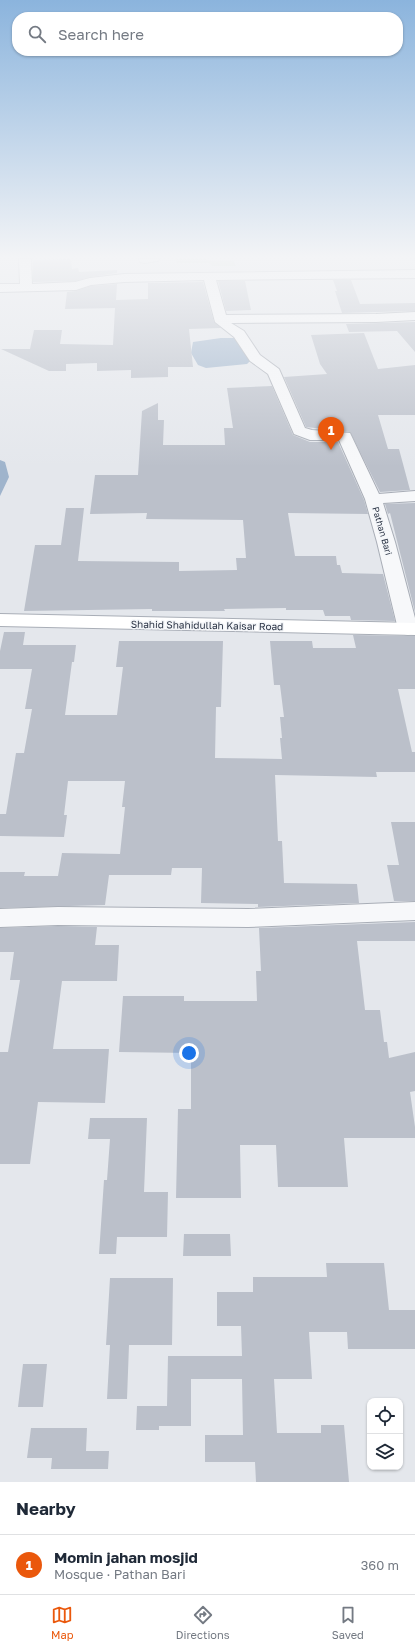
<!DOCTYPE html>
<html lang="en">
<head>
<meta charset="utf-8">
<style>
	body { margin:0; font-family:"Golos Text",sans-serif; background:#f2f2f3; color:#1f2937 }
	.controls { position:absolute; right:12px; bottom:12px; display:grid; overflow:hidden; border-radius:8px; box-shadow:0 1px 3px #0004 }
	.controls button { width:36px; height:36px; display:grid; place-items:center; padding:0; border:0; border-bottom:1px solid #e0e1e3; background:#fff; color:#1f2937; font:20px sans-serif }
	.you { position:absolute; left:189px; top:1053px; width:14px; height:14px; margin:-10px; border:3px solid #fff; border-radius:50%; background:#1a73e8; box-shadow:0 0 0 6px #1a73e833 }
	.badge { display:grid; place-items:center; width:26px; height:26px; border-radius:50%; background:#ea580c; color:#fff; font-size:13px; font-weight:700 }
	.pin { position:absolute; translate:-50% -33px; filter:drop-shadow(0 1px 2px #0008) }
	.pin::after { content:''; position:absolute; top:21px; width:14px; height:12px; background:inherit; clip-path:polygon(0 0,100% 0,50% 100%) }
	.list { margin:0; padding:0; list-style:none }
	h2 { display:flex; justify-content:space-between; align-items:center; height:52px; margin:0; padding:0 16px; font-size:17px }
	h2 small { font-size:13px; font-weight:400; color:#747a83 }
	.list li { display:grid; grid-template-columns:26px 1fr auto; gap:12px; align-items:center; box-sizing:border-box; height:60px; padding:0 16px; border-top:1px solid #e0e1e3 }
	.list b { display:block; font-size:15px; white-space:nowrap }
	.list p { margin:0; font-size:13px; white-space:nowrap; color:#747a83 }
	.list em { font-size:13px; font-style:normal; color:#747a83 }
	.icon { flex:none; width:22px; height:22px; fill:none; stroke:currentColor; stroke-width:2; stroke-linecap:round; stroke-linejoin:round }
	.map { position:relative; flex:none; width:415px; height:1482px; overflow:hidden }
	.search { position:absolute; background:#fff; box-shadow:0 1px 3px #0004; left:12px; right:12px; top:12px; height:44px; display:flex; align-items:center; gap:10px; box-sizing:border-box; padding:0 14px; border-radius:16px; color:#747a83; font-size:15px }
	.sheet { height:112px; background:#fff }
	nav { display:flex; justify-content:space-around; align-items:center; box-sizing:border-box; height:56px; border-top:1px solid #e0e1e3; background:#fff; font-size:11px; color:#747a83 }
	nav a { display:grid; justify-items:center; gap:2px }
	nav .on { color:#ea580c }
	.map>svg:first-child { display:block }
	.green { fill:#c9d6c5 }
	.water { fill:#9fb4cc }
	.building { fill:#bbc0ca }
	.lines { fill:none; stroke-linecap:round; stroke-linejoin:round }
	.minor-casing { stroke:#a9aeb7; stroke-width:2 }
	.secondary-casing { stroke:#a9aeb7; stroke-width:2 }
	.minor { fill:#f7f8fa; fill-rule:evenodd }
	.secondary { fill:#fff; fill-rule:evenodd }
	.labels { text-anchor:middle; stroke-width:3; stroke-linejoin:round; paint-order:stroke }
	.far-street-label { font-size:9px; fill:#2b3445; stroke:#f4f6f9 }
	.street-label { font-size:10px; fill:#2b3445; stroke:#f4f6f9 }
</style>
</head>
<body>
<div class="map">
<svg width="415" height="1482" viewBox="0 0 415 1482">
	<rect width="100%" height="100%" fill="#e4e7ec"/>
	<path class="green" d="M 175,259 L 207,259 L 209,261 L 233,260 L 236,266 L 212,266 L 210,263 L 177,263 Z"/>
	<path class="water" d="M 221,338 L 239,338 L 252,359 L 247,364 L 206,368 L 198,365 L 191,353 L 193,342 Z
		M 0,460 L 5,462 L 9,477 L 0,496 Z"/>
	<path class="building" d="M 71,259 L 72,269 L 78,268 L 79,272 L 117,270 L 117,273 L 90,277 L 75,281 L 33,282 L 33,260 Z
		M 333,280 L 351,280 L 360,304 L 415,303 L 415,311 L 342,313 L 335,291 L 337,291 Z
		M 218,281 L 245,281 L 251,310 L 226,311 Z
		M 203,282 L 214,322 L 221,328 L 189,329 L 193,367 L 168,367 L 168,377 L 131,378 L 131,370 L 97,371 L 97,363 L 66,364 L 66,371 L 49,371 L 1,349 L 30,349 L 34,330 L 62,330 L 60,344 L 113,345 L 115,308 L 65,309 L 67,292 L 76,291 L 91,286 L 117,284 L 116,300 L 148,299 L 148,283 Z
		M 415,322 L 415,352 L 397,331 L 349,332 L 346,324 Z
		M 364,333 L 378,369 L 415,365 L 415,415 L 378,415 L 388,449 L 399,449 L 410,490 L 380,492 L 350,432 L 306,427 L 284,377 L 327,374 L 320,364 L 311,335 Z
		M 272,386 L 293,435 L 310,442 L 338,442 L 364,500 L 368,514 L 288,513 L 295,556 L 336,556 L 337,565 L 340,565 L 342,573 L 383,574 L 395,621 L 351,620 L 350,616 L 325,616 L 323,610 L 286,610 L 286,608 L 224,609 L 225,611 L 152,611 L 152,609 L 24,611 L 35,545 L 61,545 L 66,508 L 84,508 L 78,561 L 179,562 L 179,571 L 237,570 L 236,558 L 246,558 L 243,520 L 146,519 L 147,513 L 90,514 L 95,475 L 138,475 L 142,411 L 158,403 L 158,420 L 164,420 L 163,445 L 225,445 L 224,428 L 233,428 L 227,388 Z
		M 415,503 L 415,612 L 390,513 L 388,514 L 385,504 Z
		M 4,632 L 25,632 L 23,645 L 76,645 L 74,662 L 72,662 L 65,715 L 117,715 L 123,667 L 116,667 L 119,641 L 223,641 L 221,707 L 216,707 L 215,758 L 282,759 L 280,738 L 282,738 L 280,717 L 284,717 L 280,685 L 274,685 L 270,641 L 312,641 L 313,648 L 356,648 L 353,635 L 415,636 L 415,689 L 398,689 L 412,752 L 415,752 L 415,772 L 376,772 L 377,777 L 275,775 L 278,841 L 282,841 L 284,883 L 357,884 L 359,903 L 258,907 L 258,904 L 201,903 L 202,868 L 172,868 L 171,875 L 109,875 L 105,905 L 0,908 L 0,872 L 25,872 L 24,876 L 58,876 L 62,853 L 120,854 L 125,807 L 122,807 L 125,781 L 68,781 L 64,815 L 67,815 L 64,837 L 0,836 L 0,814 L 6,814 L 16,753 L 24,753 L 32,709 L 25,709 L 32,669 L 0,669 L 0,651 Z
		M 391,822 L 415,822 L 415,901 L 394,901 L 387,865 L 399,865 Z
		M 415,922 L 415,941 L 357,941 L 365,1010 L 380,1010 L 384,1042 L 387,1042 L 389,1058 L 415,1052 L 415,1091 L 410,1092 L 415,1127 L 415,1138 L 344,1138 L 348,1187 L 278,1187 L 276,1145 L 240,1145 L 241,1198 L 176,1198 L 178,1109 L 191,1109 L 191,1053 L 119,1052 L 123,996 L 184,996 L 184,1001 L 257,1001 L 256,971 L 261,971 L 259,928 Z
		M 58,926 L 97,927 L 95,945 L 119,945 L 117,981 L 62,981 L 53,1049 L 109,1049 L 105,1103 L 38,1102 L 30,1164 L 0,1164 L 0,1052 L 8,1052 L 20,980 L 10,980 L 14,952 L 0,952 L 0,928 Z
		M 90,1118 L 147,1118 L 144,1192 L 168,1192 L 167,1237 L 117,1237 L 116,1254 L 99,1254 L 104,1180 L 107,1180 L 110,1139 L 88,1139 Z
		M 184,1234 L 230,1234 L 231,1256 L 183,1256 Z
		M 326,1263 L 384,1263 L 389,1310 L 415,1310 L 415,1349 L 348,1349 L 347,1332 L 309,1332 L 312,1379 L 274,1379 L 277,1433 L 321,1433 L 321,1425 L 344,1425 L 349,1482 L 256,1482 L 255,1462 L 205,1462 L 205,1435 L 243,1435 L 242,1379 L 191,1379 L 191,1426 L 159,1426 L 159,1430 L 136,1430 L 137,1406 L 167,1406 L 168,1356 L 242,1356 L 241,1326 L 217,1326 L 217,1292 L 253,1292 L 253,1277 L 327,1277 Z
		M 110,1278 L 173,1278 L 172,1345 L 129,1345 L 127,1399 L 107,1399 L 110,1345 L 106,1345 Z
		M 23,1364 L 47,1364 L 43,1407 L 18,1407 Z
		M 31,1428 L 87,1428 L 86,1451 L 109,1451 L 108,1469 L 51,1469 L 52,1458 L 27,1458 Z"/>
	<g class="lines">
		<g class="minor-casing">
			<path id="minor" d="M 19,259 L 31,259 L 32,284 L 75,282 L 90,278 L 124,274 L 415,270 L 415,278 L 216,280 L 226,315 L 376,314 L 415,312 L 415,320 L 376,322 L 231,323 L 244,331 L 260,355 L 279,369 L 305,428 L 312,430 L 350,433 L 379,494 L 415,491 L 415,501 L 383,503 L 395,542 L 415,618 L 415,633 L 408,635 L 401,633 L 398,629 L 377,542 L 365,499 L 339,440 L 310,440 L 294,434 L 268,374 L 250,361 L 234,337 L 215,322 L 204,280 L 124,282 L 91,285 L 76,290 L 0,292 L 0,284 L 20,284 Z
				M 139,259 L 159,259 L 158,261 L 144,263 L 140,262 Z
				M 415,902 L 415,920 L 248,927 L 58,925 L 0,927 L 0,909 L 58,907 L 248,909 Z"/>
		</g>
		<g class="secondary-casing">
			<path id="secondary" d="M 0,614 L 415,623 L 415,635 L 0,626 Z"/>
		</g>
		<use href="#minor" class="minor"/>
		<use href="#secondary" class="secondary"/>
	</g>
	<linearGradient id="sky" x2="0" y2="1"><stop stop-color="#8bb4dd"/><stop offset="0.55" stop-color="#f3f4f6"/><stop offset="1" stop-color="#f3f4f6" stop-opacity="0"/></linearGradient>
	<rect width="415" height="467" fill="url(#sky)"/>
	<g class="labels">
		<g class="far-street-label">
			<text transform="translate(382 531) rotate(74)" y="3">Pathan Bari</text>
		</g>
		<g class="street-label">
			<text transform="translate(207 625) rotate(1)" y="4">Shahid Shahidullah Kaisar Road</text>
		</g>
	</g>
</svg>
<div class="controls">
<button><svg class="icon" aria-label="locate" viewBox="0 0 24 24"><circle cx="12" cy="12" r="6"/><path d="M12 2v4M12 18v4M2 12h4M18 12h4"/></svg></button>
<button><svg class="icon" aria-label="layers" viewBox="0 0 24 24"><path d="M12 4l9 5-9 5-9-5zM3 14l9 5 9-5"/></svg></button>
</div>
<div class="you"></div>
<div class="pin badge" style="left:331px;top:450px">1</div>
<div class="search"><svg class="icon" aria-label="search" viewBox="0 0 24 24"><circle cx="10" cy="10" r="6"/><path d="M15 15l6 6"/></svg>Search here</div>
</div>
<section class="sheet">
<h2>Nearby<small></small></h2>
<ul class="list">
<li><span class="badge">1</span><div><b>Momin jahan mosjid</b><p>Mosque · Pathan Bari</p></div><em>360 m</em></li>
</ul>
</section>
<nav>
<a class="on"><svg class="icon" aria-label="map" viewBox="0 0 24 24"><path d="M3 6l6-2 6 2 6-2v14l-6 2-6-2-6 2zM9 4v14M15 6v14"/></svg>Map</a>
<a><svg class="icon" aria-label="directions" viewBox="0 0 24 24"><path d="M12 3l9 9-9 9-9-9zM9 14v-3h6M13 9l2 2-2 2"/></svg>Directions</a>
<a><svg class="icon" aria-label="saved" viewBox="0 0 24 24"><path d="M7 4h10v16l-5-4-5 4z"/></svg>Saved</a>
</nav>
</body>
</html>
